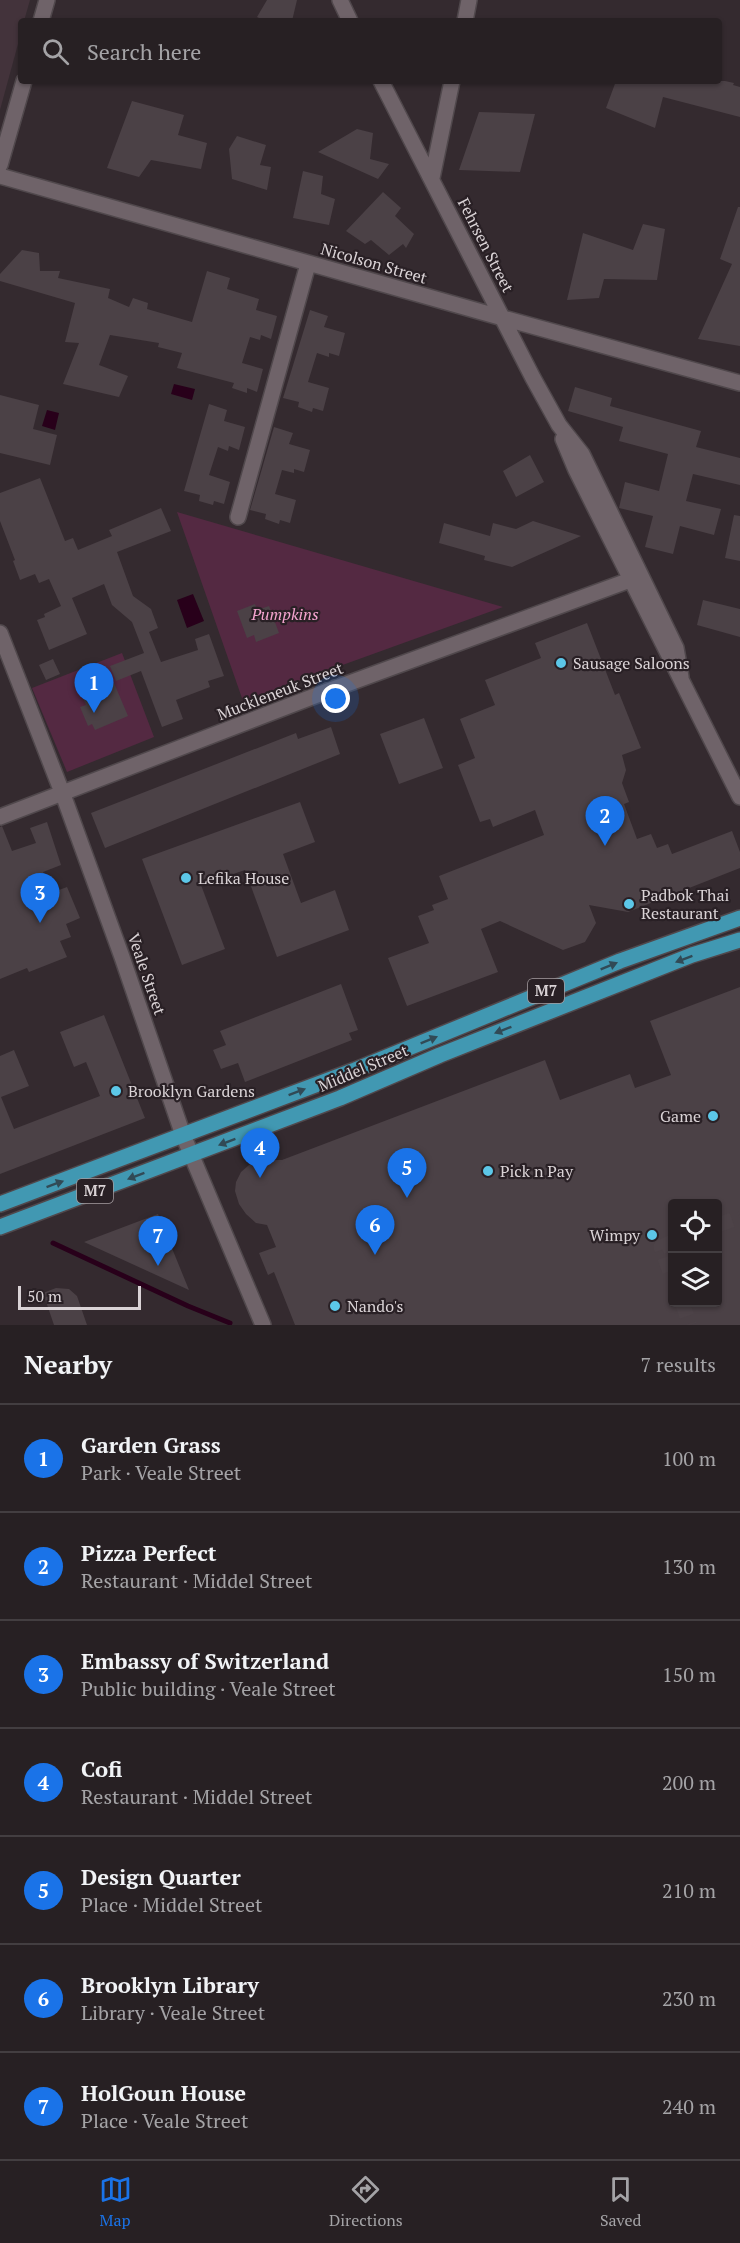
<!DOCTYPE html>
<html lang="en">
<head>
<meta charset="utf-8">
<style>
	body { margin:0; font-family:"PT Serif",serif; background:#2f282b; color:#f1f3f6 }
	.controls { position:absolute; right:18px; bottom:18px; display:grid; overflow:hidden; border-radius:6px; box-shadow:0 2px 4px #0004 }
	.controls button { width:54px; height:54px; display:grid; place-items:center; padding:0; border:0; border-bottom:2px solid #433e41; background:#272023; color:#f1f3f6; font:30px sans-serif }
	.scale { position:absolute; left:18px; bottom:15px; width:123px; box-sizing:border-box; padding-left:6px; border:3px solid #dad3d6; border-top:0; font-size:16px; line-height:21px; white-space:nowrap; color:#dad3d6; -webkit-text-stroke:4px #292025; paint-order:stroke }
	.you { position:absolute; left:336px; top:699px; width:21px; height:21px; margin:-15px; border:4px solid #fff; border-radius:50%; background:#1a73e8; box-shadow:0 0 0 9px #1a73e833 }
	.badge { display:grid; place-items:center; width:39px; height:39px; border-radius:50%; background:#1a73e8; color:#fff; font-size:20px; font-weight:700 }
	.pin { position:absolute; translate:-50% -50px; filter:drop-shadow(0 2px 3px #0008) }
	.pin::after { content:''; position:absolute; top:32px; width:21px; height:18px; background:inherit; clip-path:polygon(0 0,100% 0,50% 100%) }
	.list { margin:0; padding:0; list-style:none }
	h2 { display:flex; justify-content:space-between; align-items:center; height:78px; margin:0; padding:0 24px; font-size:26px }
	h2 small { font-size:20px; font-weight:400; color:#a4a3a6 }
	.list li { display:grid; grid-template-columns:39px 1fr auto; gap:18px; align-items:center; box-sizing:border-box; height:108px; padding:0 24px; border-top:2px solid #433e41 }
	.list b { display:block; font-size:22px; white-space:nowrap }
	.list p { margin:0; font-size:20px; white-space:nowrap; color:#a4a3a6 }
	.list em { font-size:20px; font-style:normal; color:#a4a3a6 }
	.icon { flex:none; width:33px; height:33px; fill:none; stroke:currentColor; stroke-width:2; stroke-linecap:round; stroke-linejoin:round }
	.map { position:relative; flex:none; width:740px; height:1325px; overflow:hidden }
	.search { position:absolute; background:#272023; box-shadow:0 2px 4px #0004; left:18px; right:18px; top:18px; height:66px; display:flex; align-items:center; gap:15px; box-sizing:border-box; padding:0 21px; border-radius:6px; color:#a4a3a6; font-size:22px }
	.sheet { height:834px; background:#272023 }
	nav { display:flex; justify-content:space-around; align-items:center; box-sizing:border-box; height:84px; border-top:2px solid #433e41; background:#272023; font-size:16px; color:#a4a3a6 }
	nav a { display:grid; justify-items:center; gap:3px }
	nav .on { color:#1a73e8 }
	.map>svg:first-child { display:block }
	.built { fill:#43333b }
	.green { fill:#542942 }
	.water { fill:#28001a }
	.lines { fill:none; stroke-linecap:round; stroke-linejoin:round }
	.stream { stroke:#28001a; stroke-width:5 }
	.building { fill:#4b4146; fill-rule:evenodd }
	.minor-tunnel { stroke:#4d4348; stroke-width:15; stroke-dasharray:15 8; stroke-linecap:butt }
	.minor-casing { stroke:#50484c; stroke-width:18 }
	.major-casing { stroke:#50484c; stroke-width:18 }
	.minor { stroke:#6f6369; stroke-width:15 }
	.major { stroke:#4198b2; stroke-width:15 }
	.oneway { fill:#314a56 }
	.poi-dot { fill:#5cc7e8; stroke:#292025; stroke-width:2 }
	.labels { text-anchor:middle; stroke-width:4.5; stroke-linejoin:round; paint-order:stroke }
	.shield { fill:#292025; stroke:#a59da1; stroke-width:1.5 }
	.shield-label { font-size:15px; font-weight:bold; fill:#dad3d6 }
	.street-label { font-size:16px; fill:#dad3d6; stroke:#292025 }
	.park-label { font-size:16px; font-style:italic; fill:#f4a4cf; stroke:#292025 }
	.poi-label { font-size:16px; fill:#dad3d6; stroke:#292025; text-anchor:start }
</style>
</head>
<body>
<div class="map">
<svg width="740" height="1325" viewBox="0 0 740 1325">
	<rect width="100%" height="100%" fill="#342a2f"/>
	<path class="built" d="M 0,0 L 30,0 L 24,21 L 21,21 L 21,33 L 0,110 Z"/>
	<path class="green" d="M 177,512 L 503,607 L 243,701 Z
		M 122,653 L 154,737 L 67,772 L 32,688 Z"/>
	<path class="water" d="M 174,384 L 195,389 L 192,400 L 171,394 Z
		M 47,410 L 59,413 L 55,430 L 42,426 Z
		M 193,594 L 204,621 L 187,628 L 177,600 Z
		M 104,673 L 108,682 L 81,694 L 77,684 Z"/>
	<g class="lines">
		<path class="stream" d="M 53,1243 L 188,1306 L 230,1323"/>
	</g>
	<path class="building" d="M 267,0 L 297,0 L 292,21 L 265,21 L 257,17 Z
		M 616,81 L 725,81 L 734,83 L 733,85 L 740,87 L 740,117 L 663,97 L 655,128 L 606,108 Z
		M 132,101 L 184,115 L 178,135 L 207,143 L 201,169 L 151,160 L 139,177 L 107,168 Z
		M 479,112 L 535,114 L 520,172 L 459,170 Z
		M 357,129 L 373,133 L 370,159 L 389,164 L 378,179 L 318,152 Z
		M 237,136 L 266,145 L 260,165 L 271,167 L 267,190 L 232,179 L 229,149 Z
		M 303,171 L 323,176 L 321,194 L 335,199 L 329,225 L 293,218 Z
		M 383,192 L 401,208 L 395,216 L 414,234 L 406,248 L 403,244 L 389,255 L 371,240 L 365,244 L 346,231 Z
		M 738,207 L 740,207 L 740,346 L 698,339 L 732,264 L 720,259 Z
		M 643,224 L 665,229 L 657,280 L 604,279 L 599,298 L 567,300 L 583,233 L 633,250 Z
		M 22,250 L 39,253 L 40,271 L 60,271 L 58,278 L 110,289 L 108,298 L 129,307 L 133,298 L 148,303 L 147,309 L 192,322 L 207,271 L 230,278 L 227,289 L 259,299 L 256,310 L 277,316 L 271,339 L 261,335 L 260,340 L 250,337 L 242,363 L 263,369 L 257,392 L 247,388 L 247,393 L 232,388 L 234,383 L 177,368 L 182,353 L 158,347 L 159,343 L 110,335 L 99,365 L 128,376 L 119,397 L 63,384 L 79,343 L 65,342 L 75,303 L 0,281 L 0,274 Z
		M 310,310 L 328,316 L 324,327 L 345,333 L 339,356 L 329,353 L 329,357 L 317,353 L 308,382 L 329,388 L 323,411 L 313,408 L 312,412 L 298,407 L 299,402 L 283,398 Z
		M 575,387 L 612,398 L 610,406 L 701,431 L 696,447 L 740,458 L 740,485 L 693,474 L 686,501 L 721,509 L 714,535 L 680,526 L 673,554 L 645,547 L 653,516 L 619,508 L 625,482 L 659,491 L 668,454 L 619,441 L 623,427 L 568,411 Z
		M 0,395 L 39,405 L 33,429 L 57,435 L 50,465 L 0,453 Z
		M 209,404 L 227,410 L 224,421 L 245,427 L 239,450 L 229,446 L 228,451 L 218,447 L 209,475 L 230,482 L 224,504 L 214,501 L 213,505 L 199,501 L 200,495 L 184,491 Z
		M 274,427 L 293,433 L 289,444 L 310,450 L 304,472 L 294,469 L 294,473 L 282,470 L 275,494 L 296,500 L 290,523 L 280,520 L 279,524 L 265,519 L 266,514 L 250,510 Z
		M 530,455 L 544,482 L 516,497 L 503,471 Z
		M 40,478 L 65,541 L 73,538 L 78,550 L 112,536 L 109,530 L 161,508 L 171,531 L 117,552 L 133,596 L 151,609 L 158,628 L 149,632 L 161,662 L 198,650 L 195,639 L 209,634 L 224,676 L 208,681 L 210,687 L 176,700 L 183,719 L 162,727 L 141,671 L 116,681 L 110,666 L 144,653 L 132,622 L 112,605 L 104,584 L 72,598 L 87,634 L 49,650 L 37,620 L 45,617 L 44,614 L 61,606 L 49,579 L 39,583 L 35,574 L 20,580 L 13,561 L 15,560 L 0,521 L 0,493 Z
		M 734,515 L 740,516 L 740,561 L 725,558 Z
		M 533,521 L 581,536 L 512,567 L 484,560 L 485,556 L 439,543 L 444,523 L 490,536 L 493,523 L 516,529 Z
		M 703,600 L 740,609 L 740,637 L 697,625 Z
		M 255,604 L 257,610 L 269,606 L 279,633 L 256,642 L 254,635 L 247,638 L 237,611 Z
		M 587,623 L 615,695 L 619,693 L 641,748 L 622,755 L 626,770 L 622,783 L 629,802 L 624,804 L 637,839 L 651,834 L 657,848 L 668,844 L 672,854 L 732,831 L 740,852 L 740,868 L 628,912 L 589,905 L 596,923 L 585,942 L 563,950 L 500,921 L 481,929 L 498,972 L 407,1006 L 388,958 L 429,943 L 418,916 L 434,910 L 432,905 L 448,899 L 439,876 L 544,835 L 535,810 L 493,827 L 490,819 L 480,822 L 458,765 L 475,758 L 460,719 L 495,705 L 485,680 L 541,658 L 535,643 Z
		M 53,659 L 60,674 L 46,680 L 39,665 Z
		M 114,683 L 128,716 L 95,730 L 92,724 L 88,726 L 80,707 L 86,705 L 82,696 Z
		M 424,718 L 443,768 L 399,784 L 380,734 Z
		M 331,727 L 340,754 L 105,848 L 91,813 L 296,733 L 298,739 Z
		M 300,802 L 315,842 L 283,854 L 301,903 L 335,890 L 349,930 L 277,957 L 245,870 L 201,885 L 225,949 L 182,965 L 142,859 Z
		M 47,822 L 61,865 L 43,872 L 51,893 L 67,887 L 80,918 L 66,924 L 71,937 L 60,941 L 67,957 L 29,972 L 27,968 L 0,979 L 0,827 L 2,826 L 12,851 L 36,843 L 30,828 Z
		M 341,984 L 358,1030 L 349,1033 L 352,1040 L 245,1082 L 238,1063 L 221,1069 L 213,1050 L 226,1045 L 220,1031 Z
		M 740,987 L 740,1325 L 295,1325 L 274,1272 L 268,1275 L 259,1253 L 276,1247 L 267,1225 L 256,1223 L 246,1214 L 239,1204 L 235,1191 L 236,1182 L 241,1172 L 249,1165 L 259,1160 L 282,1160 L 545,1060 L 560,1100 L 630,1074 L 635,1088 L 671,1075 L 650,1021 ZM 672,1203 L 717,1203 L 717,1302 L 672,1302 Z
		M 104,1015 L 145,1118 L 0,1174 L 0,1056 L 14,1050 L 29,1086 L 1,1097 L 14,1129 L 100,1096 L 86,1062 L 74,1067 L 60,1032 Z
		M 158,1214 L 189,1290 L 84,1242 Z
		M 56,1288 L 69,1289 L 77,1296 L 87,1325 L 54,1325 L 43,1293 Z"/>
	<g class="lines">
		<path class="minor-tunnel" d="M 718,1225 L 740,1217
			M 672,1242 L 661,1247 L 672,1278
			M 682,1302 L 690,1325"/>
		<g class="minor-casing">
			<path id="minor" d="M 340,0 L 350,21
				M 41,21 L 47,0
				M 465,21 L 469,0
				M 381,81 L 533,378 L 559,425 L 582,454 L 676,648 L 681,677
				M 0,165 L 24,81
				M 0,176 L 503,318 L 740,383
				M 432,178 L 452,81
				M 563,439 L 576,470 L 740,797
				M 238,517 L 308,264
				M 0,633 L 65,800 L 122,957 L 183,1135 L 263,1325
				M 0,817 L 325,692 L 641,576"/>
		</g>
		<g class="major-casing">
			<path id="major" d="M 0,1204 L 355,1070 L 620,961 L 740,918
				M 0,1227 L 340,1098 L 440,1055 L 692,955 L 740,940"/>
		</g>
		<use href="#minor" class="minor"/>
		<use href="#major" class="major"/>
	</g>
	<defs><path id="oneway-solid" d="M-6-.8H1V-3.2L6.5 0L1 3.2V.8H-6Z" transform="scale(1.5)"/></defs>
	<g class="oneway">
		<use href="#oneway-solid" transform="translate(684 959) rotate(159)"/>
		<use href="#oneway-solid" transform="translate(609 966) rotate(-22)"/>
		<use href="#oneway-solid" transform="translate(503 1030) rotate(159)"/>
		<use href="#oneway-solid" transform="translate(429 1040) rotate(-22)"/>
		<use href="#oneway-solid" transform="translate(297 1092) rotate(-21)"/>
		<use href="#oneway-solid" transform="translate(227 1142) rotate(159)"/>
		<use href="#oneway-solid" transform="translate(136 1176) rotate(159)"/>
		<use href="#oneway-solid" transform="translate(55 1184) rotate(-20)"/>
	</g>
	<g class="poi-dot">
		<circle cx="561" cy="663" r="6"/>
		<circle cx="186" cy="878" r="6"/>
		<circle cx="629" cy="904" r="6"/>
		<circle cx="116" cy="1091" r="6"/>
		<circle cx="713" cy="1116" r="6"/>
		<circle cx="488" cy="1171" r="6"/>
		<circle cx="652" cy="1235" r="6"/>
		<circle cx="335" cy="1306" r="6"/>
	</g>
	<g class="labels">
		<g class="shield">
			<rect x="528" y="979" width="36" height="24" rx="4.5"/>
			<rect x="77" y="1179" width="36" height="24" rx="4.5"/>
		</g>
		<g class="shield-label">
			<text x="546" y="996">M7</text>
			<text x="95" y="1196">M7</text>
		</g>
		<g class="street-label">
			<text transform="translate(486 245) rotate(63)" y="6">Fehrsen Street</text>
			<text transform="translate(374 263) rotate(16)" y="6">Nicolson Street</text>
			<text transform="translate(280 691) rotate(-21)" y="6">Muckleneuk Street</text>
			<text transform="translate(147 974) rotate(71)" y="6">Veale Street</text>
			<text transform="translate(363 1068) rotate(-23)" y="6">Middel Street</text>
		</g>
		<g class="park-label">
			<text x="285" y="620">Pumpkins</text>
		</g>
		<g class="poi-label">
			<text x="573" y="669">Sausage Saloons</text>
			<text x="198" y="884">Lefika House</text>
			<text x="641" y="901">Padbok Thai<tspan x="641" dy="18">Restaurant</tspan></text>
			<text x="128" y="1097">Brooklyn Gardens</text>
			<text x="701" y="1122" text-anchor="end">Game</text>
			<text x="500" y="1177">Pick n Pay</text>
			<text x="640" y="1241" text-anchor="end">Wimpy</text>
			<text x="347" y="1312">Nando's</text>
		</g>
	</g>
</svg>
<div class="controls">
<button><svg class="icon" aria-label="locate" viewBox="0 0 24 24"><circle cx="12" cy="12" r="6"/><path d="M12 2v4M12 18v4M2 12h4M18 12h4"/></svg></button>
<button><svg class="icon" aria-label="layers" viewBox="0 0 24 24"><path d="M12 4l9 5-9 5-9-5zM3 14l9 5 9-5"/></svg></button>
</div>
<div class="scale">50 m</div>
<div class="you"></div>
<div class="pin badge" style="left:94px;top:713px">1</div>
<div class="pin badge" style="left:605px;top:846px">2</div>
<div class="pin badge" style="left:40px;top:923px">3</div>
<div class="pin badge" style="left:260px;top:1178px">4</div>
<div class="pin badge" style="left:407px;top:1198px">5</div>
<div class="pin badge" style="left:375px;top:1255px">6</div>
<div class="pin badge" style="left:158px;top:1266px">7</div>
<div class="search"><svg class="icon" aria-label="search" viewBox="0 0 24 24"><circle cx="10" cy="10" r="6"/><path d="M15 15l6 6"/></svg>Search here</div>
</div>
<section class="sheet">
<h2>Nearby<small>7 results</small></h2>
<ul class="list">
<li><span class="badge">1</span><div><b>Garden Grass</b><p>Park · Veale Street</p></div><em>100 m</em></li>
<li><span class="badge">2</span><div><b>Pizza Perfect</b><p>Restaurant · Middel Street</p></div><em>130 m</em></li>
<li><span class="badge">3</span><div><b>Embassy of Switzerland</b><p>Public building · Veale Street</p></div><em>150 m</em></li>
<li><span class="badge">4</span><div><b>Cofi</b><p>Restaurant · Middel Street</p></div><em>200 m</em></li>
<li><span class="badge">5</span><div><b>Design Quarter</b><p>Place · Middel Street</p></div><em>210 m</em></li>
<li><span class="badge">6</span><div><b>Brooklyn Library</b><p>Library · Veale Street</p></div><em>230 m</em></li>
<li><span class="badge">7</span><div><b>HolGoun House</b><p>Place · Veale Street</p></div><em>240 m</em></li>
</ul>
</section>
<nav>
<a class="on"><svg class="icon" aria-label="map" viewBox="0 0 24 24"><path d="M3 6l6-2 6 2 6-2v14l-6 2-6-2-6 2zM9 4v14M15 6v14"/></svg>Map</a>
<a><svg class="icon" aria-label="directions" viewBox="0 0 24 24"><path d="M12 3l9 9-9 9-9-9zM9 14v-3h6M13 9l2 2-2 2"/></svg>Directions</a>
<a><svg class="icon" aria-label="saved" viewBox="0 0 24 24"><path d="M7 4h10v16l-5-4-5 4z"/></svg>Saved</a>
</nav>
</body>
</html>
